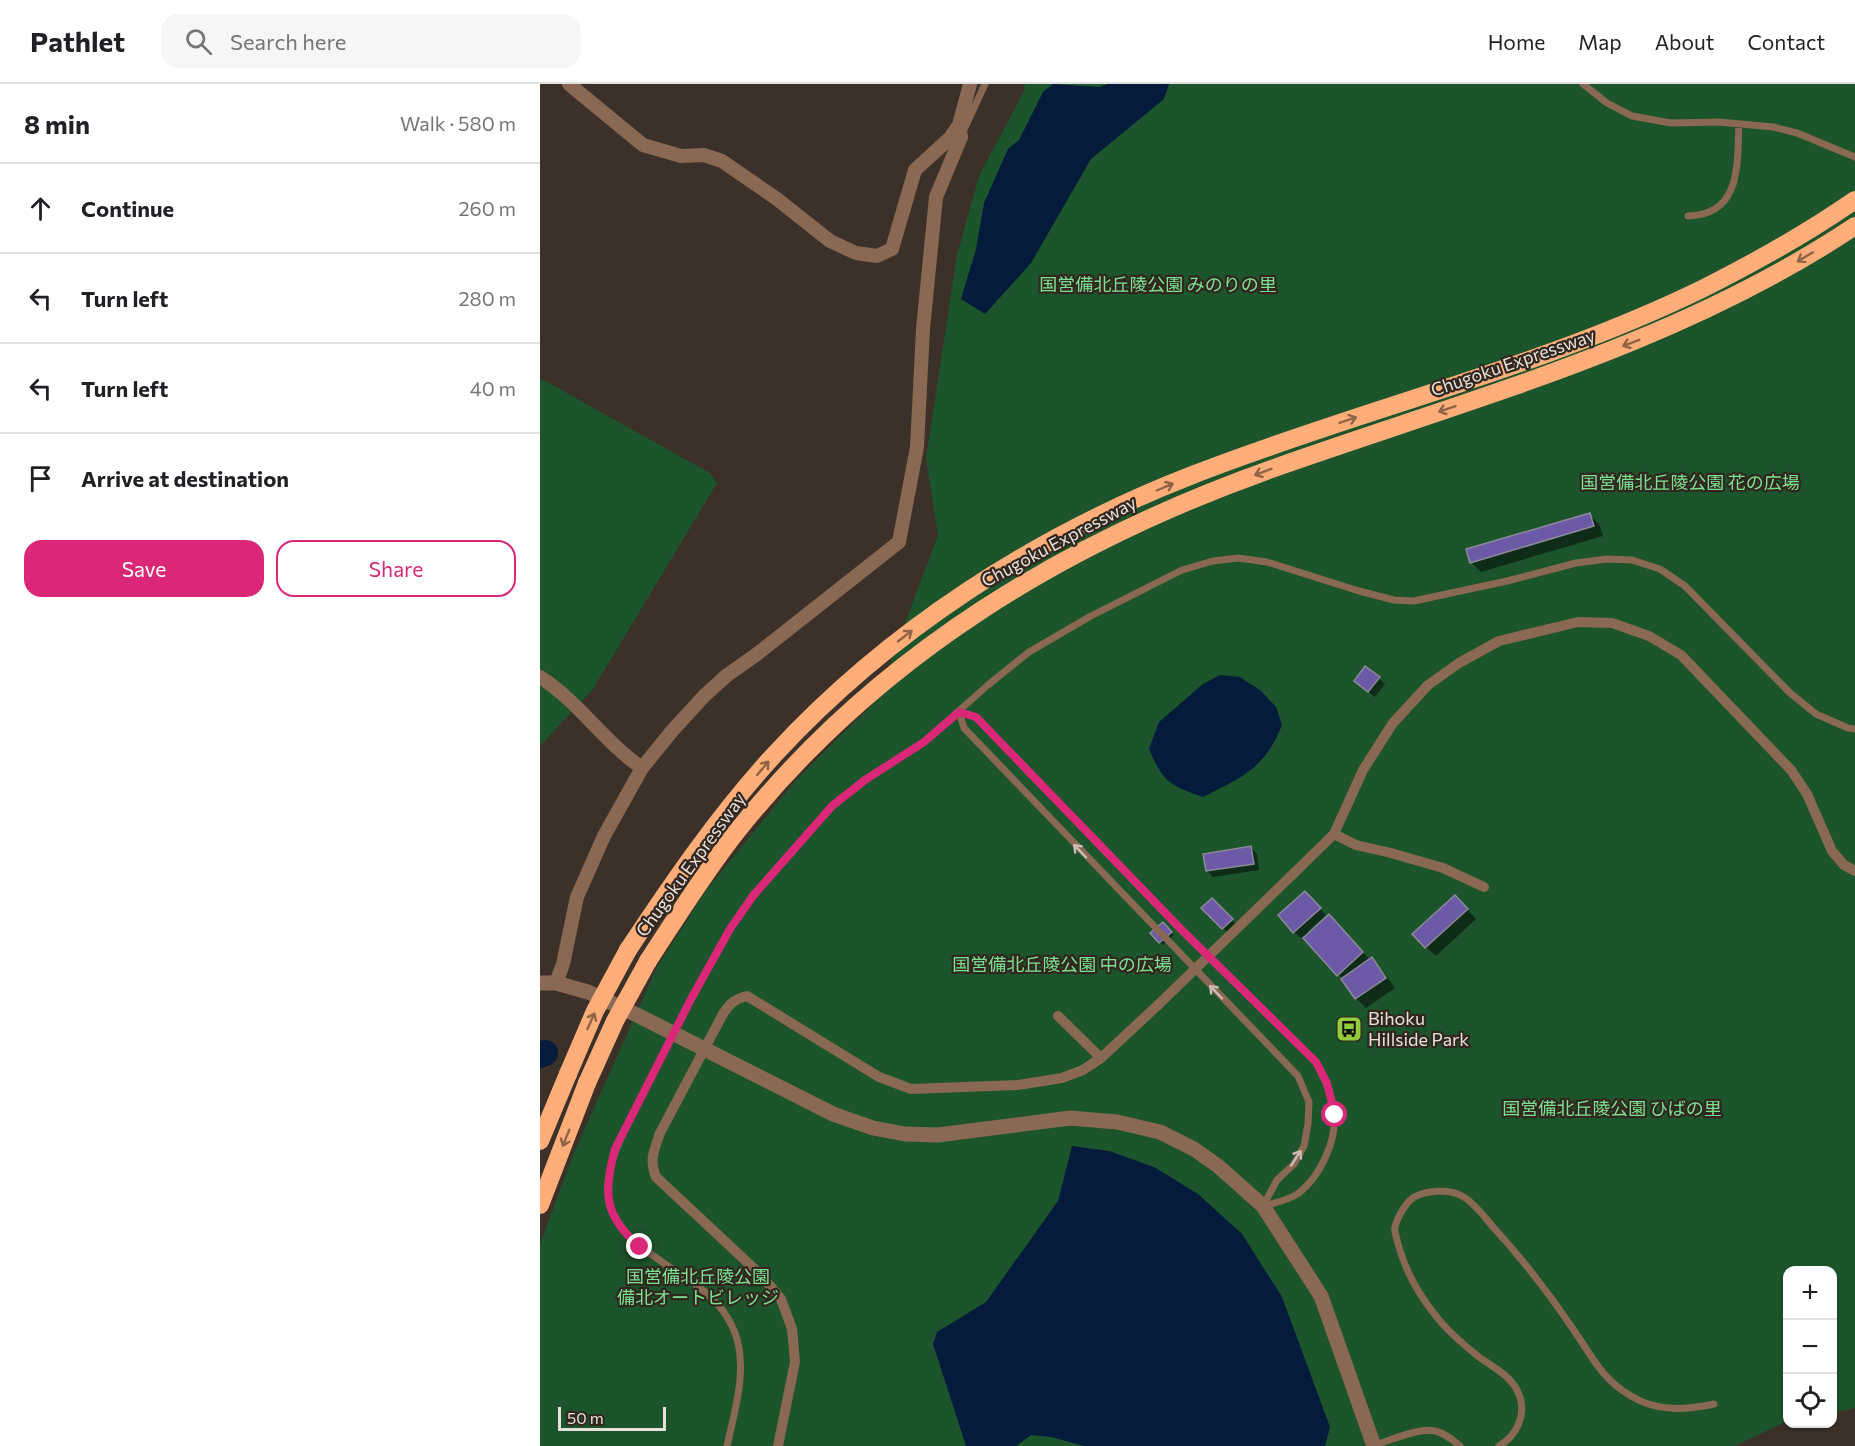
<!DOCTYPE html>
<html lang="en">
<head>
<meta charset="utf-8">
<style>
	body { margin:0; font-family:Commissioner,"Noto Sans JP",sans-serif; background:#f6f6f6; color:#202124 }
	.controls { position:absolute; right:18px; bottom:18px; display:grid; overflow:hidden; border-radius:12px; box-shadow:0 2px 4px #0004 }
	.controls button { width:54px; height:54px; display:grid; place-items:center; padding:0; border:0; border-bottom:2px solid #e0e0e0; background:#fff; color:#202124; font:30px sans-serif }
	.scale { position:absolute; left:18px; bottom:15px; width:108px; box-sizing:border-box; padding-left:6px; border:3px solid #e9e2dc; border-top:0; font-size:16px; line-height:21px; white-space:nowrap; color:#e9e2dc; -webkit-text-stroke:4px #32271e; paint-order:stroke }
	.stop { position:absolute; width:18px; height:18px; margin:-14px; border:4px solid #db2777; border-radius:50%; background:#fff }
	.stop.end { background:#db2777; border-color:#fff; box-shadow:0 2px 6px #0008 }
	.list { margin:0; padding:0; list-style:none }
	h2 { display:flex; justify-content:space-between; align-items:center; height:78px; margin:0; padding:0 24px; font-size:26px }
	h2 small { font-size:20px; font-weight:400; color:#757577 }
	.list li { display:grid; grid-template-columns:39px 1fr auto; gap:18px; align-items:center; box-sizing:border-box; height:90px; padding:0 24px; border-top:2px solid #e0e0e0 }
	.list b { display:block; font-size:22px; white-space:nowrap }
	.list em { font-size:20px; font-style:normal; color:#757577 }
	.actions { display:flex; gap:12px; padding:18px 24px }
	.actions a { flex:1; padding:14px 0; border:2px solid #db2777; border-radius:18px; text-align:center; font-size:21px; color:#db2777 }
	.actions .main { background:#db2777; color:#fff }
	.icon { flex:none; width:33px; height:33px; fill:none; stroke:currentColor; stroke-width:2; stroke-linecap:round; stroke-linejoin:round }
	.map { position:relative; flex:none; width:1315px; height:1362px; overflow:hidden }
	header { display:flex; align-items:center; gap:36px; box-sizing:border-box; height:84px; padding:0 30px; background:#fff; border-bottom:2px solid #e0e0e0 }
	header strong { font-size:28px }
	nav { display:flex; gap:33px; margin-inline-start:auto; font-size:21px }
	.search { width:420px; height:54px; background:#f6f6f6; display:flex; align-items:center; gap:15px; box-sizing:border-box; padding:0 21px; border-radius:18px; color:#757577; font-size:22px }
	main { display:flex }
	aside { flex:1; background:#fff }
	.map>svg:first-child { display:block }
	.green { fill:#1c542b }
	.water { fill:#041b3c }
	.shadow { fill:#0007 }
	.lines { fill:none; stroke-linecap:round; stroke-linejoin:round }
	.river { stroke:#041b3c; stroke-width:26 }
	.building { fill:#6d5aa6; stroke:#8d8a99; stroke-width:1.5 }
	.service { stroke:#896854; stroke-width:7 }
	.pedestrian { stroke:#896854; stroke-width:10 }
	.minor { stroke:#896854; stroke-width:14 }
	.tertiary { stroke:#896854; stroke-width:15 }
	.motorway { stroke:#ffae7a; stroke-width:18 }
	.service-bridge { stroke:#896854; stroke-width:7 }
	.pedestrian-bridge { stroke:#896854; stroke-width:10 }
	.motorway-bridge { stroke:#ffae7a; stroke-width:18 }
	.oneway { stroke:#8e6447 }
	.oneway2 { stroke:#ccbdb3 }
	.route { stroke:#db2777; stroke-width:8 }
	.labels { text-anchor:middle; stroke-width:4.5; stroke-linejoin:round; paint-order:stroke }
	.park-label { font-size:18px; fill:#7ce293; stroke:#32271e }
	.street-label { font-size:18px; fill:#e9e2dc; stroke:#32271e }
	.poi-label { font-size:18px; fill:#e9e2dc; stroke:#32271e; text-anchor:start }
</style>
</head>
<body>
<header>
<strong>Pathlet</strong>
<div class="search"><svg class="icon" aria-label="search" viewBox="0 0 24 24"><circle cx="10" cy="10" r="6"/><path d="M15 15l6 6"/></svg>Search here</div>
<nav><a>Home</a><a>Map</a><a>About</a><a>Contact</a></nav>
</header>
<main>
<aside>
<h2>8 min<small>Walk · 580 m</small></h2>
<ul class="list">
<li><svg class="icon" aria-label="ahead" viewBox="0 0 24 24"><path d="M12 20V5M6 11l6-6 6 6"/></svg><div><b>Continue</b></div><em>260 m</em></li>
<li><svg class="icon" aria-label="left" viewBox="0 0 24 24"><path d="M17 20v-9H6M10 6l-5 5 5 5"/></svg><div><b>Turn left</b></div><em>280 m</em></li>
<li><svg class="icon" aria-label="left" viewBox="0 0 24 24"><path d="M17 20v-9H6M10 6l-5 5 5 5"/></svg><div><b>Turn left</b></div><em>40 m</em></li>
<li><svg class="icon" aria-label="arrive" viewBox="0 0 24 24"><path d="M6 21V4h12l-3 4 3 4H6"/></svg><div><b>Arrive at destination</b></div></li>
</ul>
<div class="actions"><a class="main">Save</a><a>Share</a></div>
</aside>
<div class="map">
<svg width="1315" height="1362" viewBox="0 0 1315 1362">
	<rect width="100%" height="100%" fill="#3c3128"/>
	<path class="green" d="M 485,0 L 1315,0 L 1315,1324 L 1293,1329 L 1292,1186 L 1248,1186 L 1247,1339 L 1243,1339 L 1195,1362 L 0,1362 L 0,1160 L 33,1071 L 117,883 L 167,805 L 256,696 L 336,617 L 398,451 L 386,374 L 417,171 L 439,92 L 483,9 Z
		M 0,294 L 170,389 L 177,399 L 53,605 L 0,662 Z"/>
	<path class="water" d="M 513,0 L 559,3 L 568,0 L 629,0 L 624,15 L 551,75 L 491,179 L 445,230 L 421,215 L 436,165 L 444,119 L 468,65 L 479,56 L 503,8 Z
		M 680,591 L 700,593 L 721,607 L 736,623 L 742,641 C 725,684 703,693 663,713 C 629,701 624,699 609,665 L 619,638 L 663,600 Z
		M 532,1062 L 569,1067 L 614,1083 L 658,1110 L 702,1150 L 742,1213 L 790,1343 L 785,1362 L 544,1362 L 511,1353 L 491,1351 L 476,1362 L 426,1362 L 393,1260 L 397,1248 L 446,1218 L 518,1117 Z"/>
	<path class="shadow" d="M 1049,430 L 1059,440 L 1063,452 L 941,488 L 931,478 Z
		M 826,584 L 845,600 L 835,613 L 822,603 Z
		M 711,764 L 717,770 L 719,786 L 673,793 L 667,786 Z
		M 765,809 L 786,831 L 768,847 L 770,849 L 799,842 L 830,876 L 832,875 L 841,885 L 855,904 L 826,924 L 816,914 L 803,895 L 763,852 L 761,854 L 754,848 Z
		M 672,816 L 698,842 L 689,850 L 663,824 Z
		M 925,823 L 936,835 L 896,872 L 886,863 Z
		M 623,840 L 634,851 L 623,861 L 612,849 Z"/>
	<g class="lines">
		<path class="river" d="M 0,971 L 5,969"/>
	</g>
	<path class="building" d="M 1050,429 L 1054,442 L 930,479 L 926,465 Z
		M 825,582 L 840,593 L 828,608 L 814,597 Z
		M 711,762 L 714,780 L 666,787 L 663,770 Z
		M 765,807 L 781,824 L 753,849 L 738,831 Z
		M 915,811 L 928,825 L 885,864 L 872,850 Z
		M 672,814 L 693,835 L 682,845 L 661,824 Z
		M 789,830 L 823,868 L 797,892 L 763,854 Z
		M 623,838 L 632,848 L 619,859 L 610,849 Z
		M 832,873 L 846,894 L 815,915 L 801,895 Z"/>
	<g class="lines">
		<path class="service" d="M 1043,0 L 1067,19 L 1092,32 L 1131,39 L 1179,38 L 1233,43 L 1257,49 L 1315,73
			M 422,50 L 445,0
			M 1148,132 C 1202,131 1197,79 1199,40
			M 419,628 L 436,633 L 640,845 L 776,978 C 784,994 793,1012 794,1030 C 797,1057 780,1092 759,1109 C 749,1116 735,1119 724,1122
			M 419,628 L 424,644 L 758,992 L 769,1018 L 768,1040 L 764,1062 L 754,1080 L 737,1096 L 723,1122
			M 151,915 L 190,845 L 213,811 L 292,722 L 325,696 L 384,658 L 448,601 L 489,568 L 549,533 L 642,486 L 673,477 L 698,474 L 727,478 L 819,507 L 854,516 L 874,517 L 967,497 L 1036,479 L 1067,475 L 1092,476 L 1120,485 L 1145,502 L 1249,608 L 1276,630 L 1308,644 L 1315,645
			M 89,1037 C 44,1127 73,1145 147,1195 C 168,1208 186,1225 195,1249 C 208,1284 195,1326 187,1362
			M 834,1361 C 849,1357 880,1343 895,1347 C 905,1349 913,1356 920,1362
			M 959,1362 C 981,1349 989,1323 974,1301 C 965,1288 951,1282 939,1273 C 924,1261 907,1247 896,1232 C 878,1210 864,1184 857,1156 C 856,1152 854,1147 855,1143 C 857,1134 866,1118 874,1113 C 887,1106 910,1105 922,1112 C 935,1119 945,1134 954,1144 C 984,1177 1011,1212 1035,1248 C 1053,1274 1062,1295 1091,1312 C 1117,1328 1146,1326 1174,1320"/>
		<path class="pedestrian" d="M 794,750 L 816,761 L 851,769 L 903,784 L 944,803
			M 751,792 L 794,750 L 823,686 L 853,639 L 888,601 L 919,579 L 959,557 L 1038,538 L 1072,539 L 1109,552 L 1141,571 L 1251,686 L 1267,710 L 1292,767 L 1304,781 L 1315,787
			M 183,930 C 190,919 195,915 207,912 L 339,993 L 371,1005 L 478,1001 L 522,994 L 543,986 L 561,974 L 618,921
			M 518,932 L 561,974
			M 120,1049 C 114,1066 109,1077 116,1093 L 221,1191 L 241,1215 L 252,1245 L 255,1278 L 238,1362"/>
		<path class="minor" d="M 419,41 L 430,0
			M 0,593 C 39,618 64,658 102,684
			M 16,899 L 23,880 L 37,813 L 64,752 L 102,684 L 132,647 L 164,612 L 186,592 L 217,570 L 359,458 L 377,363 L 383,245 L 396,113 L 421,53 L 419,41 L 410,54 L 375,86 L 352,165 L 337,172 L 316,169 L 290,157 L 237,115 L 182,77 L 164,71 L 141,72 L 103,61 L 29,0"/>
		<path class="tertiary" d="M 0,899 L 16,899 L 48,908 L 97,931 L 293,1030 L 333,1044 L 365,1050 L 398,1051 L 530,1034 L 577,1038 L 620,1048 L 654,1065 L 678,1082 L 723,1122 L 781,1212 L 834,1362"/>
		<path class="motorway" d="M 88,866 C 133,798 179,731 234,671 C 349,546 497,451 655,390 C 822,325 1000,284 1162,205 C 1214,179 1266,150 1315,116
			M 108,877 C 136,834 163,791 194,751 C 336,571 526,457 740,382 C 936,313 1140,259 1315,142
			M 0,1057 L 28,990
			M 0,1121 L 47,999"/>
		<path class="service-bridge" d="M 89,1037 L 151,915"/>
		<path class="pedestrian-bridge" d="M 618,921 L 751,792
			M 120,1049 L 183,930"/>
		<path class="motorway-bridge" d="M 28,990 L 55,927 L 88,866
			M 47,999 L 75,937 L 108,877"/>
	</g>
	<defs><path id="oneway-shaft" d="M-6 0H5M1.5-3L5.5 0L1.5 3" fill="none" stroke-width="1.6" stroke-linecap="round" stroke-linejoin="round" transform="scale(1.5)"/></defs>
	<g class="oneway">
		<use href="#oneway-shaft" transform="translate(1265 173) rotate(149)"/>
		<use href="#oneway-shaft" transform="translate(1091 259) rotate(159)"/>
		<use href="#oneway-shaft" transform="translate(907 325) rotate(161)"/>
		<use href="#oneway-shaft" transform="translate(808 336) rotate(-18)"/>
		<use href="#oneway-shaft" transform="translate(723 388) rotate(159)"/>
		<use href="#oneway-shaft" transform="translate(625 403) rotate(-23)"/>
		<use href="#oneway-shaft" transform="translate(365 552) rotate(-38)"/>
		<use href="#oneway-shaft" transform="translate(223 684) rotate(-50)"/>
		<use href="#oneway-shaft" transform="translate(51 937) rotate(-66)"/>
		<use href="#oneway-shaft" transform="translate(26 1054) rotate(112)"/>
	</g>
	<g class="oneway2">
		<use href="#oneway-shaft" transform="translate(540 767) rotate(-134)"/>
		<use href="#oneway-shaft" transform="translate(676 908) rotate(-134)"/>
		<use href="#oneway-shaft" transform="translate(756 1074) rotate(-57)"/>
	</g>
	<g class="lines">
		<path class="route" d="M 100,1163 C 64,1132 63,1109 75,1065 L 151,915 L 190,845 L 213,812 L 292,722 L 325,696 L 384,658 L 419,628 L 436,633 L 640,844 L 776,978 L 787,999 L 795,1031"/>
	</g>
	<defs>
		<g id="bus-square" transform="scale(1.35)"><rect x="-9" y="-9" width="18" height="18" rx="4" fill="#93cd3e" stroke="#32271e"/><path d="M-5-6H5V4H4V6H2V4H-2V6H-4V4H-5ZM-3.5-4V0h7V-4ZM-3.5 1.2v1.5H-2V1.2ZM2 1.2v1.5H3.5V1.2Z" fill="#111"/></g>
	</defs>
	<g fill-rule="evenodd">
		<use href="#bus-square" x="809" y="945"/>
	</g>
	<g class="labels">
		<g class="park-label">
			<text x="618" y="207">国営備北丘陵公園 みのりの里</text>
			<text x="1150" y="405">国営備北丘陵公園 花の広場</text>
			<text x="522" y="887">国営備北丘陵公園 中の広場</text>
			<text x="1072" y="1031">国営備北丘陵公園 ひばの里</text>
			<text x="158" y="1199">国営備北丘陵公園<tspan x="158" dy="21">備北オートビレッジ</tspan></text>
		</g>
		<g class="street-label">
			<text transform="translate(973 279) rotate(-19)" y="6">Chugoku Expressway</text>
			<text transform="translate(519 458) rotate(-28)" y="6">Chugoku Expressway</text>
			<text transform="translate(151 781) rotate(-54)" y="6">Chugoku Expressway</text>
		</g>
		<g class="poi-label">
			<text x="828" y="941">Bihoku<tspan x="828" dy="21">Hillside Park</tspan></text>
		</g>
	</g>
</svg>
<div class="controls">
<button>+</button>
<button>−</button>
<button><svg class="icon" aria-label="locate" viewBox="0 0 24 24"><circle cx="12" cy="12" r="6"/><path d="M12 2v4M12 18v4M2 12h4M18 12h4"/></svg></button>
</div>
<div class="scale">50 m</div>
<div class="stop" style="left:795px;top:1031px"></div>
<div class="stop end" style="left:100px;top:1163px"></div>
</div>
</main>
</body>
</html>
